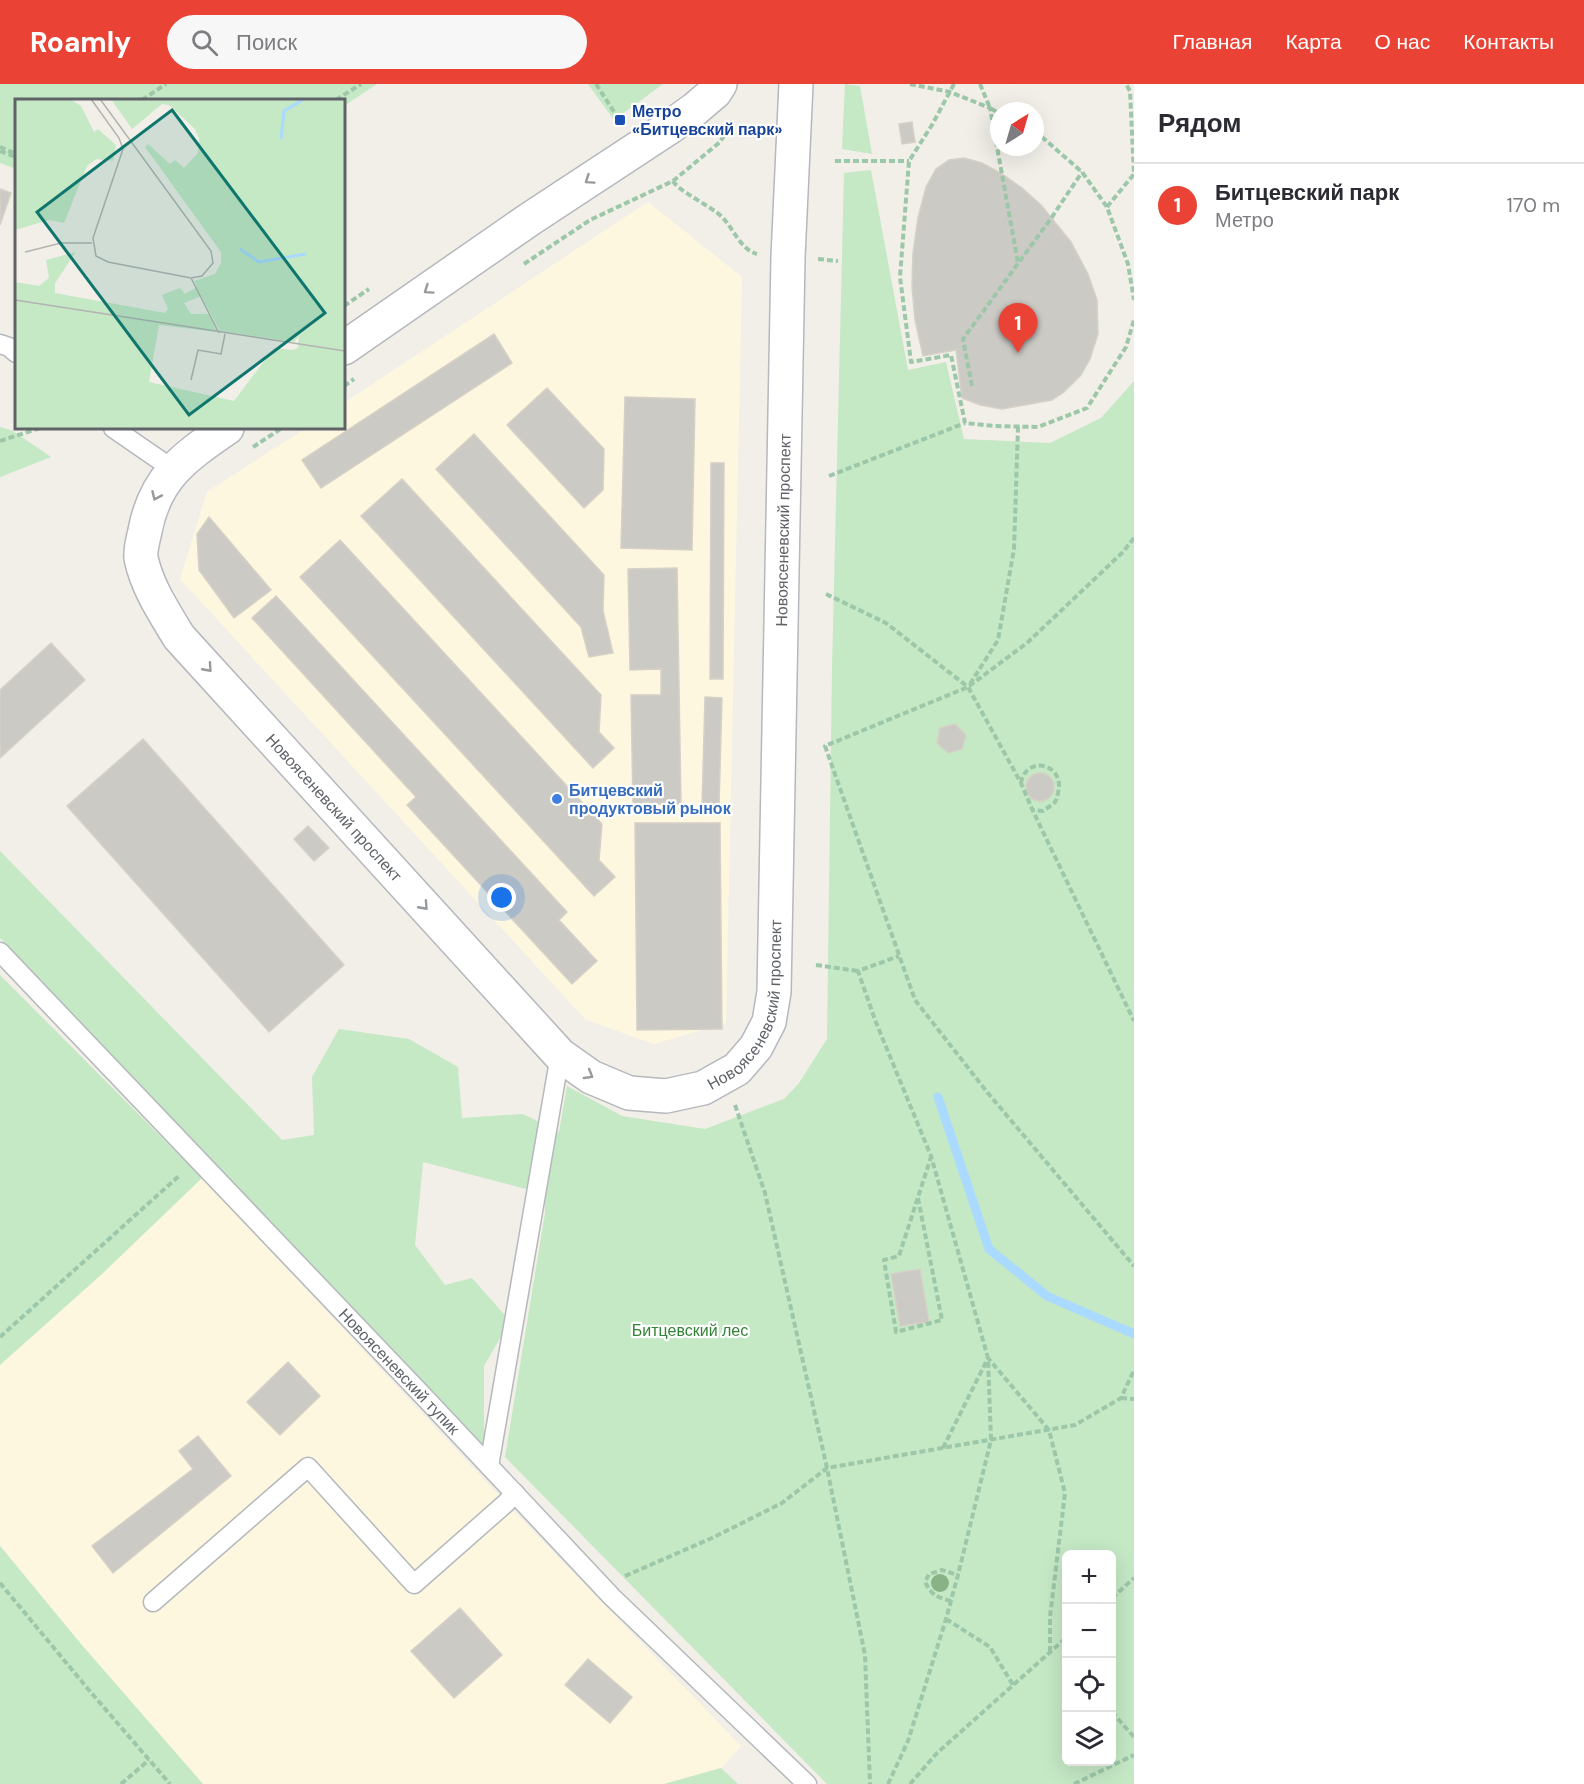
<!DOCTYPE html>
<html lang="ru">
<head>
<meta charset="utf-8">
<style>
	body { margin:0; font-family:"DM Sans",sans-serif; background:#f7f7f7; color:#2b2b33 }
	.controls { position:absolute; right:18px; bottom:18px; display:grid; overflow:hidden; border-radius:9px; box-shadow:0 6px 24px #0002 }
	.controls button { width:54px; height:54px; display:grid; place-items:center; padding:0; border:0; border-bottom:2px solid #e1e1e2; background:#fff; color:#2b2b33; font:30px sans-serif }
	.compass { position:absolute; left:990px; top:18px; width:54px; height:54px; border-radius:50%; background:#fff; box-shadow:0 6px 24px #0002; rotate:37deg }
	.you { position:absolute; left:502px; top:814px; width:21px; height:21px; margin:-15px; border:4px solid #fff; border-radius:50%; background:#1a73e8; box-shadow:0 0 0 9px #1a73e833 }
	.badge { display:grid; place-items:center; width:39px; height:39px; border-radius:50%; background:#ea4335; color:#fff; font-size:20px; font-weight:700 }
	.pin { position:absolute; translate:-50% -50px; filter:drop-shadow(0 2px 3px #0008) }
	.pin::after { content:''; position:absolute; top:32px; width:21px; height:18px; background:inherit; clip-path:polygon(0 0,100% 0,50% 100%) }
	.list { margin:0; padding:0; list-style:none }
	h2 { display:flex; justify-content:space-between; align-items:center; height:78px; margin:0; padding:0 24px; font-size:26px }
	h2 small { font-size:20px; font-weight:400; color:#7c7c81 }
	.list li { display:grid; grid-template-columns:39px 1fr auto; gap:18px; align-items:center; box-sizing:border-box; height:84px; padding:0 24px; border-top:2px solid #e1e1e2 }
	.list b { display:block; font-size:22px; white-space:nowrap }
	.list p { margin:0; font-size:20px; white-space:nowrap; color:#7c7c81 }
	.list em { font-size:20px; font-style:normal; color:#7c7c81 }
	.icon { flex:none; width:33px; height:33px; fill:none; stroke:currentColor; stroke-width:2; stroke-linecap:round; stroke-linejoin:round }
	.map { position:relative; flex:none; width:1134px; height:1700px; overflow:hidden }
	header { display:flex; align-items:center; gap:36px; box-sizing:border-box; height:84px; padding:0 30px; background:#ea4335; color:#fff }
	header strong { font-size:28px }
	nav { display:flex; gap:33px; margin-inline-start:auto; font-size:21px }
	.search { width:420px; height:54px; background:#f7f7f7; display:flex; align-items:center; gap:15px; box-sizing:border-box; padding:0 21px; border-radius:33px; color:#7c7c81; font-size:22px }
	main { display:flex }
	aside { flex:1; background:#fff }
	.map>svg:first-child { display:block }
	.commercial { fill:#fef7e0 }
	.green { fill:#c5e8c5; fill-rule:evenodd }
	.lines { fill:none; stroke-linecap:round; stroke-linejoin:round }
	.stream { stroke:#aadaff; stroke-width:9 }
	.building { fill:#cccac5; stroke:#d6d1c6; stroke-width:1.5 }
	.service-casing { stroke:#b5b8bc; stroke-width:21 }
	.tertiary-casing { stroke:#b5b8bc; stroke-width:36 }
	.path { stroke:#9cc7a9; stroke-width:4; stroke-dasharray:6 3; stroke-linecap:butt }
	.service { stroke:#fff; stroke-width:18 }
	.tertiary { stroke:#fff; stroke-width:33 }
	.tree { fill:#89b387 }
	.oneway { stroke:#979a9d }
	.transit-dot { fill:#1a4fb4; stroke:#fff; stroke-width:2 }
	.shop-dot { fill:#3f7fe0; stroke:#fff; stroke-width:2 }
	.labels { text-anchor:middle; stroke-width:4.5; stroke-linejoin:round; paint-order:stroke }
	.transit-label { font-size:16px; font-weight:bold; fill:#164399; stroke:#fff; text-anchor:start }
	.street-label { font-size:16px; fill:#5f6368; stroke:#fff }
	.shop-label { font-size:16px; font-weight:bold; fill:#366cbe; stroke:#fff; text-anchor:start }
	.park-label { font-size:16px; fill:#348238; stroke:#fff }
	.inset-river { fill:none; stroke:#aadaff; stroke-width:3 }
	.inset-road { fill:none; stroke:#b3b3b1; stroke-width:1.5 }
	.view { fill:#0f766e; fill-opacity:0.15; stroke:#0f766e; stroke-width:3 }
	.inset-edge { fill:none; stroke:#5f6368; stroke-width:3 }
</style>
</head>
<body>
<header>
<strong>Roamly</strong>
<div class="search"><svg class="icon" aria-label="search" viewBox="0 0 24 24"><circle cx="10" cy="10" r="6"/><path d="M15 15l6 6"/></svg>Поиск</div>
<nav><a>Главная</a><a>Карта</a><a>О нас</a><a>Контакты</a></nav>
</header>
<main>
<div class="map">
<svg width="1134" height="1700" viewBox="0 0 1134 1700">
	<rect width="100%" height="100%" fill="#f1efe8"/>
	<path class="commercial" d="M 648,118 L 742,193 L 726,939 L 654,960 L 586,936 L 180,495 L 207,408 L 306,344 L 344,344 L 344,319 Z
		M 202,1094 L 506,1419 L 741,1662 L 721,1684 L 664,1700 L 203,1700 L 81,1560 L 0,1461 L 0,1281 L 103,1189 Z"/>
	<path class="green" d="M 0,0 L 377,0 L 344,22 L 344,16 L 16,16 L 16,85 L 0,79 Z
		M 588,0 L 663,0 L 614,36 Z
		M 845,0 L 860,2 L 872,70 L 842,65 Z
		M 871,86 L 908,286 L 946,278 L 964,355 L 1050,359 L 1101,334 L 1134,297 L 1134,1700 L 827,1700 L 505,1373 L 545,1129 L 545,1110 L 423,1078 L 415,1161 L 445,1201 L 472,1194 L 510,1237 L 484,1282 L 484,1366 L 0,854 L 0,767 L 282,1056 L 314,1051 L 312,993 L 339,945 L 409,955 L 458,983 L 462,1034 L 523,1030 L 559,1048 L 567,1002 L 622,1032 L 705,1045 L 784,1015 L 799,999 L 827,955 L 832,584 L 844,89 ZM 1066,1470 L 1112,1470 L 1112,1678 L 1066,1678 Z
		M 0,343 L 13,347 L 51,373 L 0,393 Z
		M 0,891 L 202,1094 L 103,1189 L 0,1281 Z
		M 0,1462 L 81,1560 L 203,1700 L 0,1700 Z
		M 721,1684 L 738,1700 L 664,1700 Z"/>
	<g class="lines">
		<path class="stream" d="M 938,1013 L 989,1165 L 1047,1212 L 1134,1250"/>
	</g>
	<path class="building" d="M 912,38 L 915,58 L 902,60 L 899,40 Z
		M 964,74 L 982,79 L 1002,90 L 1022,104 L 1041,121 L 1071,158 L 1088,190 L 1097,216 L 1098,250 L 1090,275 L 1081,291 L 1064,308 L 1052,316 L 1002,325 L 980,321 L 962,314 L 956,266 L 923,272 L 915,236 L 912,202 L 913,169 L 918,134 L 926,103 L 936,85 L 949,76 Z
		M 0,105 L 11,109 L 0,141 Z
		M 494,250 L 512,279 L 321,404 L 302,376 Z
		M 547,304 L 604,365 L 603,406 L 584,424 L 507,341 Z
		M 625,313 L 695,315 L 692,466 L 621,464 Z
		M 474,350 L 604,491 L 603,527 L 613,569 L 589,573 L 581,543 L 436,385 Z
		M 711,379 L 724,379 L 723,595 L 710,595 Z
		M 402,395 L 601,611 L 599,648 L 614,664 L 593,684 L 361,432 Z
		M 209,433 L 271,506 L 234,534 L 199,486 L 197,450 Z
		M 340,456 L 602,740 L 599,776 L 615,793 L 594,812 L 300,493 Z
		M 677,484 L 681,720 L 633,720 L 631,611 L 661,611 L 661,585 L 630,586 L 628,485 Z
		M 276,512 L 567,828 L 559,836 L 597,877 L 572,900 L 407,721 L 416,713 L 252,534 Z
		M 51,559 L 85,596 L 0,674 L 0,606 Z
		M 705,613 L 722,614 L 719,722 L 702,722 Z
		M 955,640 L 966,651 L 962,665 L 948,669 L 937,659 L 940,644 Z
		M 143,655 L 344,881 L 269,948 L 67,722 Z
		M1026 703a14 14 0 1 1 28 0a14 14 0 1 1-28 0Z
		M 635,739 L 720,739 L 722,945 L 637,946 Z
		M 308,742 L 329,764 L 314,777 L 294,755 Z
		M 920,1185 L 929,1238 L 900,1242 L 891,1190 Z
		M 288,1278 L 320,1312 L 280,1351 L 247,1318 Z
		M 198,1352 L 231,1392 L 113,1489 L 92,1462 L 193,1385 L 179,1367 Z
		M 460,1524 L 502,1571 L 454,1614 L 411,1567 Z
		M 588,1575 L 632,1613 L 610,1639 L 565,1601 Z"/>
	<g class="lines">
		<g class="service-casing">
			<g id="service">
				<path d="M 0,260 L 9,263 L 16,269"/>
				<path d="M 113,344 L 174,386"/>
				<path id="s1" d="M 0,868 L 428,1317 L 612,1513 L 807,1700"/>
				<path d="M 489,1382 L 560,971"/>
				<path d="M 153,1518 L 308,1383 L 414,1500 L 506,1419 L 515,1409"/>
			</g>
		</g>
		<g class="tertiary-casing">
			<g id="tertiary">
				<path d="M 344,264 L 530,135 L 670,43 L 695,25 L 715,8 L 720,0"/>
				<path id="s2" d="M 227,344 C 185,373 155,393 145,447 C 143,456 140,466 141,474 C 147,503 164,528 179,553 L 560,971 L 591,993 L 629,1009 L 666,1012 L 703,1004 L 737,985 L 756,963 L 769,938 L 774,908 L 788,173 L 796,0"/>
			</g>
		</g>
		<path class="path" d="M 596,0 L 620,37
			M 910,0 L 950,8 L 990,24 L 1018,179
			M 954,0 L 932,41 L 909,77 L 900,193 L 911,278 L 951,271 L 965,339 L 994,342 L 1038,343 L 1087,324 L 1126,263 L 1134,236
			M 980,0 L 990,24 L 999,29
			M 142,16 L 166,0
			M 336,16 L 361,0
			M 1035,47 L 1082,88 L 1107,123 L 1128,180 L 1134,216
			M 0,63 L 16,70
			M 0,67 L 16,73
			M 835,77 L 909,77
			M 673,97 C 678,107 711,122 722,133 C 734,145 740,165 757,170
			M 1107,123 L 1134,90 L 1130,7 L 1126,0
			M 818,175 L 838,177
			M 524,180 L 590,136 L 673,97 L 720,58 L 733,37
			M 344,222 L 369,205
			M 344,302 L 354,295
			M 972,302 L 963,255 L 1052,133 L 1082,88
			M 0,357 L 40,344
			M 253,363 L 282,344
			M 829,392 L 965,339
			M 1134,454 L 1123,468 L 1027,559 L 968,603 L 825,662 L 915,916 L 987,1008 L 1134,1182
			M 826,510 L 886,539 L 968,603 L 1021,699 L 1032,725 L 1134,937
			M 970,600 L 998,556 L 1014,465 L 1018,343
			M 1021,699 C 1026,670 1066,680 1058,709 C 1057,713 1057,715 1055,718 C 1052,721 1047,724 1043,727 L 1033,726
			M 816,881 L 858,887
			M 735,1021 L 765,1109 L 827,1384 L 865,1571 L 870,1700
			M 918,1114 L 942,1236 L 896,1248 L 884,1176 L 899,1172 L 931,1073
			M 0,1253 L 180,1091
			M 1121,1314 L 1134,1315
			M 943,1364 L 988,1274 L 1049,1346 L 1065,1409 L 1050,1533 L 1050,1569
			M 625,1492 L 712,1454 L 782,1419 L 827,1384 L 1075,1341 L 1121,1314 L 1134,1286
			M 0,1499 L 88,1605 L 170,1700
			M 1112,1514 L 1134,1494
			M 951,1517 C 937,1513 932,1512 925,1498 L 929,1490 L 942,1486 L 958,1491
			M 946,1535 L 990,1563 L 1013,1601
			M 1112,1628 L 1134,1653
			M 121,1700 L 149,1676
			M 888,1700 L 908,1657 L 946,1535 L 958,1491 L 991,1356 L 988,1274 L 931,1072 L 875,936 L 858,887 L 899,872
			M 910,1700 L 937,1669 L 1066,1554
			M 1074,1700 L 1134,1671"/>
		<use href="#service" class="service"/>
		<use href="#tertiary" class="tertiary"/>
	</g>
	<circle class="tree" cx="940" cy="1499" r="9"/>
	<defs><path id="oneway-chevron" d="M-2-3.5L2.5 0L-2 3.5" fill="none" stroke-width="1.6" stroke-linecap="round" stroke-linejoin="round" transform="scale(1.5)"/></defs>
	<g class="oneway">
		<use href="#oneway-chevron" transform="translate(589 96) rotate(146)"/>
		<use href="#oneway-chevron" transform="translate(428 206) rotate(145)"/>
		<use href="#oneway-chevron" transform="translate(156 412) rotate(114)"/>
		<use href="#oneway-chevron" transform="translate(208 584) rotate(48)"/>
		<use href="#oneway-chevron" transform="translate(424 822) rotate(48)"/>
		<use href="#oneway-chevron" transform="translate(589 991) rotate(31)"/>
	</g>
	<rect class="transit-dot" x="614" y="30" width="12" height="12" rx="3"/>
	<circle class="shop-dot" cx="557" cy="715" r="6"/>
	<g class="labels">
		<g class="transit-label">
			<text x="632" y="33">Метро<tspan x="632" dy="18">«Битцевский парк»</tspan></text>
		</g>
		<g class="street-label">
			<text dy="6" stroke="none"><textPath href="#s2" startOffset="1560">Новоясеневский проспект</textPath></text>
			<text dy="6" stroke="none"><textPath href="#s2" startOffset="482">Новоясеневский проспект</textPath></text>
			<text dy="6" stroke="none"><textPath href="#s2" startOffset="1074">Новоясеневский проспект</textPath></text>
			<text dy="6" stroke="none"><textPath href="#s1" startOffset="579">Новоясеневский тупик</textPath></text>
		</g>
		<g class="shop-label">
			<text x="569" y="712">Битцевский<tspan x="569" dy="18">продуктовый рынок</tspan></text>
		</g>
		<g class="park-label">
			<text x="690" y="1252">Битцевский лес</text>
		</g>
	</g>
	<g transform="translate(15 15)">
		<rect width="330" height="330" fill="#f1efe8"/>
		<path d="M 0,0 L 55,0 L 66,7 L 79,33 L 83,30 L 101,46 L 98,62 L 81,60 L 72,67 L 49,124 L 34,121 L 0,131 ZM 96,0 L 330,0 L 330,330 L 0,330 L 0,183 L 24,187 L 34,179 L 31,161 L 61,153 L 40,184 L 40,194 L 150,214 L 153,210 L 147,196 L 165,189 L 170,195 L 182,188 L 179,182 L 200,175 L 206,164 L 206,153 L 130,48 L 133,45 L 155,65 L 160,61 L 169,69 L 183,54 L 184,39 L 179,29 L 154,6 L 147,5 L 117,30 ZM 186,197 L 205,232 L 279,243 L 284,237 L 283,249 L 278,251 L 259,249 L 219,302 L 134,283 L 144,226 L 202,233 L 194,215 L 176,215 L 169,204 Z" fill="#c5e8c5" fill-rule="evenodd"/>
		<path class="inset-river" d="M 266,40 L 269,12 L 289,0M 225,150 L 244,163 L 291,155"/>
		<path class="inset-road" d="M 76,0 L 104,39 L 108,50 L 78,139 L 81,157 L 93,163 L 176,179 L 187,177 L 198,164 L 196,152 L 85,0M 10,153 L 46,144 L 77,144M 176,179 L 204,234M 0,201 L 330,252M 176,281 L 183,251 L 206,255 L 210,235"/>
		<path class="view" d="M 157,11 L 310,214 L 174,316 L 22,113 Z"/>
		<rect width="330" height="330" class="inset-edge"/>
	</g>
</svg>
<div class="controls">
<button>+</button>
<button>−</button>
<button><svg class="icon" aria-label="locate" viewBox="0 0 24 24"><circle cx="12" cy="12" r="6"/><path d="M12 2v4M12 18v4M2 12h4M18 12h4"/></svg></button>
<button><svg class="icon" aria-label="layers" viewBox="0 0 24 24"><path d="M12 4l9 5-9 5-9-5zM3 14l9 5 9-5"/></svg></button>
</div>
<svg class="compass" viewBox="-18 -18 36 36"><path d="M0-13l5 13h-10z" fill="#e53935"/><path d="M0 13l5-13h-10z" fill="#7c7c81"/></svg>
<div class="you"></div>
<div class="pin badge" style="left:1018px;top:269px">1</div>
</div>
<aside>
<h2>Рядом<small></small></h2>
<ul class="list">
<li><span class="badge">1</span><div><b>Битцевский парк</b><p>Метро</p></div><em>170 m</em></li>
</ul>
</aside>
</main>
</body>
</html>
